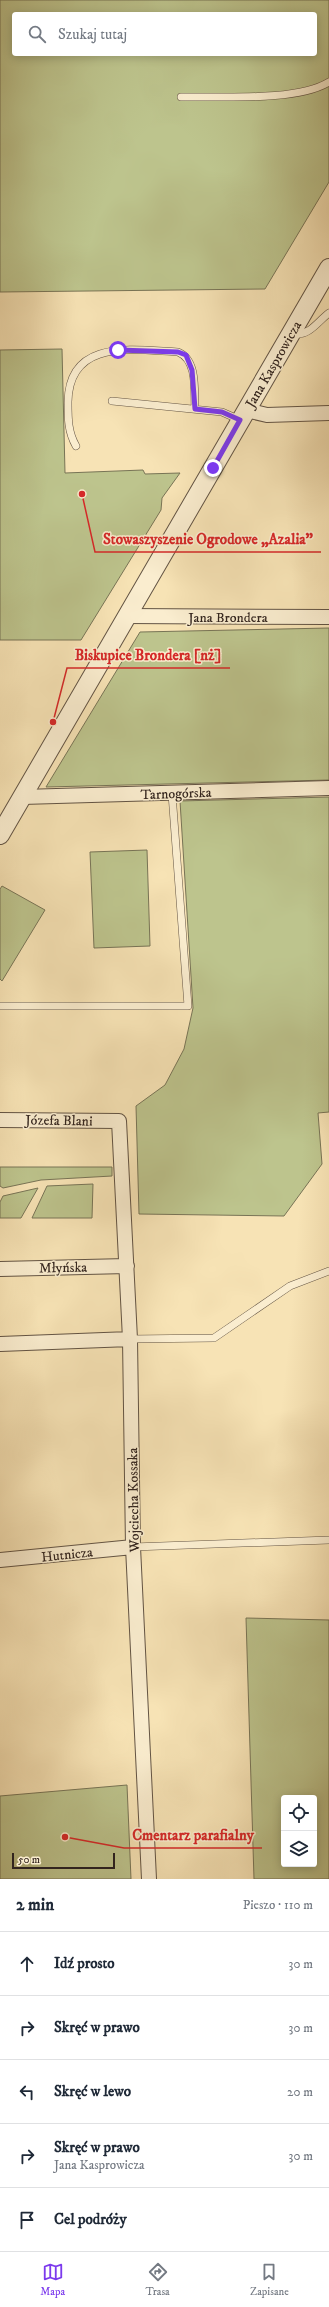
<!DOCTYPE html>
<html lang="pl">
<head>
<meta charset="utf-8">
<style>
	body { margin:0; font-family:"IM FELL DW Pica",serif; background:#f2f2f3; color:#1f2937 }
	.controls { position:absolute; right:12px; bottom:12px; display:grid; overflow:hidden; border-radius:4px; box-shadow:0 2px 10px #0003 }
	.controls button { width:36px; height:36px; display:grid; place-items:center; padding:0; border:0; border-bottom:1px solid #e0e1e3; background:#fff; color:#1f2937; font:20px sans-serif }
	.scale { position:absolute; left:12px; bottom:10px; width:103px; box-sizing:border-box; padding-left:4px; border:2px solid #32241e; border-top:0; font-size:11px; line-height:14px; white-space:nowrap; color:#32241e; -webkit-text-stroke:3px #faedcf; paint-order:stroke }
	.stop { position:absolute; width:12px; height:12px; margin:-9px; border:3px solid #7c3aed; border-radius:50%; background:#fff }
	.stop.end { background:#7c3aed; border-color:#fff; box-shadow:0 1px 4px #0008 }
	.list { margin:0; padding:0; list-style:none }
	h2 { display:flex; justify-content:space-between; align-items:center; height:52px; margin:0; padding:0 16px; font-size:17px }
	h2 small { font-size:13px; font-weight:400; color:#747a83 }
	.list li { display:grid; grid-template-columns:26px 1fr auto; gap:12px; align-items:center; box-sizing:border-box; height:64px; padding:0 16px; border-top:1px solid #e0e1e3 }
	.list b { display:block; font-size:15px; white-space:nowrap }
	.list p { margin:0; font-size:13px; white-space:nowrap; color:#747a83 }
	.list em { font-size:13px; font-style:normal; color:#747a83 }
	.icon { flex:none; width:22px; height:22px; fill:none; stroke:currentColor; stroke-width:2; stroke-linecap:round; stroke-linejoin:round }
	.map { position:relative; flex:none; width:329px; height:1879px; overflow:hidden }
	.search { position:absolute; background:#fff; box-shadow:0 2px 10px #0003; left:12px; right:12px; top:12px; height:44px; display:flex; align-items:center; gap:10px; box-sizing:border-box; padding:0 14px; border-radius:4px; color:#747a83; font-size:15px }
	.sheet { height:372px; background:#fff }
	nav { display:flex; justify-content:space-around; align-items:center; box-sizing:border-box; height:56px; border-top:1px solid #e0e1e3; background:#fff; font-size:11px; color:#747a83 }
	nav a { display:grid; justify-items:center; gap:2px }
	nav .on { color:#7c3aed }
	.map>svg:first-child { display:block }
	.green { fill:#bdc48d; stroke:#787456; fill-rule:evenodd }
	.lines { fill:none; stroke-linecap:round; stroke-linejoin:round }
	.service-casing { stroke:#635444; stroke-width:8 }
	.minor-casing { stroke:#635444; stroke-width:16 }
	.tertiary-casing { stroke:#635444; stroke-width:20 }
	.service { stroke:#faedcf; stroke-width:7 }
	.minor { stroke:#faedcf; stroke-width:14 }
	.tertiary { stroke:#faedcf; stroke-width:18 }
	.route { stroke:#7c3aed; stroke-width:5 }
	.labels { text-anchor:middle; stroke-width:3; stroke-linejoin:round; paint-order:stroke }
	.street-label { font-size:14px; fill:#32241e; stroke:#faedcf }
	.leader { fill:none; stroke:#d62828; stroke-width:1.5 }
	.callout-dot { fill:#d62828; stroke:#faedcf; stroke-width:1.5 }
	.callout-label { font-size:15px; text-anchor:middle; font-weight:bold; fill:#d62828; stroke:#faedcf; stroke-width:3; stroke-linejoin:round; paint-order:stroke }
</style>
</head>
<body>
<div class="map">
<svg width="329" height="1879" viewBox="0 0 329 1879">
	<rect width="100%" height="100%" fill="#f7e3b5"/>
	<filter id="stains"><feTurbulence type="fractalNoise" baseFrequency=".005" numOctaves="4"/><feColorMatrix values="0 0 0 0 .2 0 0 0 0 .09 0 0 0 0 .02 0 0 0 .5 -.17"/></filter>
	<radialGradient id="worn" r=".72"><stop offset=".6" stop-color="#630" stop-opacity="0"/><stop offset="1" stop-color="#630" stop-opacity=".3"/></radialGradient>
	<path class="green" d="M 0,0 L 329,0 L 329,182 L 265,289 L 0,292 ZM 14,14 L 315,14 L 315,54 L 14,54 Z
		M 62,349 L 65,473 L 143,470 L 145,474 L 180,473 L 162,498 L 161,510 L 81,640 L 0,640 L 0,350 Z
		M 329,628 L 329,780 L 46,787 L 140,632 Z
		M 329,797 L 329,1112 L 318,1113 L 322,1164 L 284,1216 L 139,1214 L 136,1106 L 165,1085 L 184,1049 L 193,1008 L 180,801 Z
		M 147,850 L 150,946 L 94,948 L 90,852 Z
		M 2,886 L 45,910 L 2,981 L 0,979 L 0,889 Z
		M 0,1167 L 112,1167 L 112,1176 L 41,1180 L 3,1188 L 0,1186 Z
		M 93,1184 L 92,1218 L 32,1218 L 47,1186 Z
		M 38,1188 L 21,1218 L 0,1218 L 0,1202 L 3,1196 Z
		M 246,1618 L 329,1620 L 329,1879 L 254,1879 ZM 284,1798 L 314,1798 L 314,1864 L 284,1864 Z
		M 127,1785 L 131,1879 L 0,1879 L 0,1796 Z"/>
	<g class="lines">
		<g class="service-casing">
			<path id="service" d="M 181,97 C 220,96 297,102 329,82
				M 293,334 C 310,336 317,322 329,313
				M 112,401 L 222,412 L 240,420
				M 76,446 C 68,432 68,419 68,402 C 69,338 133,350 178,352 C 198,360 194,391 195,409
				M 0,1006 L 188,1006 L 172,794
				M 130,1339 L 214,1338 L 290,1286 L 329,1271
				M 133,1547 L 329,1540"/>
		</g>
		<g class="minor-casing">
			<path id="minor" d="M 246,410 L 267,415 L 329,413
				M 127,616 L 329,617
				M 22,797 L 329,788
				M 0,1120 L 119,1121 L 130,1339 L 133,1547 L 149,1879
				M 0,1269 L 127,1266
				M 0,1344 L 130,1339
				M 0,1560 L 133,1547"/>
		</g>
		<g class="tertiary-casing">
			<path id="tertiary" d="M 0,835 L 329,268"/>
		</g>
		<use href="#service" class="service"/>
		<use href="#minor" class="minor"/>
		<use href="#tertiary" class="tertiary"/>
	</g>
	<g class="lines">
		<path class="route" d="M 118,350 L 178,352 L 186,355 L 192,370 L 195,409 L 222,412 L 240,420 L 213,468"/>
	</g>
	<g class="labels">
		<g class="street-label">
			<text transform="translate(273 364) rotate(-60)" y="5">Jana Kasprowicza</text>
			<text x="228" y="622">Jana Brondera</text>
			<text transform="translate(176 793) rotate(-2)" y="5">Tarnogórska</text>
			<text transform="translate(59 1120) rotate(1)" y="5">Józefa Blani</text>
			<text transform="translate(63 1267) rotate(-1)" y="5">Młyńska</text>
			<text transform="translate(133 1500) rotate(-91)" y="5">Wojciecha Kossaka</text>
			<text transform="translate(67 1554) rotate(-6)" y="5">Hutnicza</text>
		</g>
	</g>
	<path class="leader" d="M82 494L95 552H321M53 722L67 668H230M65 1837L124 1848H262"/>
	<g class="callout-dot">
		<circle cx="82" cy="494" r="4"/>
		<circle cx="53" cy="722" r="4"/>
		<circle cx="65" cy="1837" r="4"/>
	</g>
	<g class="callout-label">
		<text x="208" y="544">Stowaszyszenie Ogrodowe „Azalia”</text>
		<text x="148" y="660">Biskupice Brondera [nż]</text>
		<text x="193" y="1840">Cmentarz parafialny</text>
	</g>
	<rect width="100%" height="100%" filter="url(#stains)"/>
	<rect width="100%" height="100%" fill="url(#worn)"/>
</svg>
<div class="controls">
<button><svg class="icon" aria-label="locate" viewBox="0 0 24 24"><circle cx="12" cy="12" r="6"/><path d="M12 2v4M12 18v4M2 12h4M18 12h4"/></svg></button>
<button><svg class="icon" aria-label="layers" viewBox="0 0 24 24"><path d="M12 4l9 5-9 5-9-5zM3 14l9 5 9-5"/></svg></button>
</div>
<div class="scale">50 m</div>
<div class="stop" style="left:118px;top:350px"></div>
<div class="stop end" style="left:213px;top:468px"></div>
<div class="search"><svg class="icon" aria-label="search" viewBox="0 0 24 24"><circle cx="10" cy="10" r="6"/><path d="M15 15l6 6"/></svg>Szukaj tutaj</div>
</div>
<section class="sheet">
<h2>2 min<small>Pieszo · 110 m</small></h2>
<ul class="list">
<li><svg class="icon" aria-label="ahead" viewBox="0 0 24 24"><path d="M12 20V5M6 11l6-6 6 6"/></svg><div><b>Idź prosto</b></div><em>30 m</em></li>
<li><svg class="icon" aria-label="right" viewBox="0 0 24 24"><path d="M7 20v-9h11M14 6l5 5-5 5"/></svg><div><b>Skręć w prawo</b></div><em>30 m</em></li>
<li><svg class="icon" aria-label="left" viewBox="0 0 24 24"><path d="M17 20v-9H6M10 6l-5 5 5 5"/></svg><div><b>Skręć w lewo</b></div><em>20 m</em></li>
<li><svg class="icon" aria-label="right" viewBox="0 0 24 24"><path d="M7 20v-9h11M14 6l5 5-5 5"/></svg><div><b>Skręć w prawo</b><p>Jana Kasprowicza</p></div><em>30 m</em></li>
<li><svg class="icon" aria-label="arrive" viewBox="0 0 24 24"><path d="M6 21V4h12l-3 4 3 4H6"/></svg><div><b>Cel podróży</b></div></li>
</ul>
</section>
<nav>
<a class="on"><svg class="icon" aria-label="map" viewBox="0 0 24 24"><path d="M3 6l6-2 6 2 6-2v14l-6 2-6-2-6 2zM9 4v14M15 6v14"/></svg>Mapa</a>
<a><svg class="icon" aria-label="directions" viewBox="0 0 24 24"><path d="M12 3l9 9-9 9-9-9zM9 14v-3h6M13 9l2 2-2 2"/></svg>Trasa</a>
<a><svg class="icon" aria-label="saved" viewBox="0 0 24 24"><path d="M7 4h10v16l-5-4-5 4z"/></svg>Zapisane</a>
</nav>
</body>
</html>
